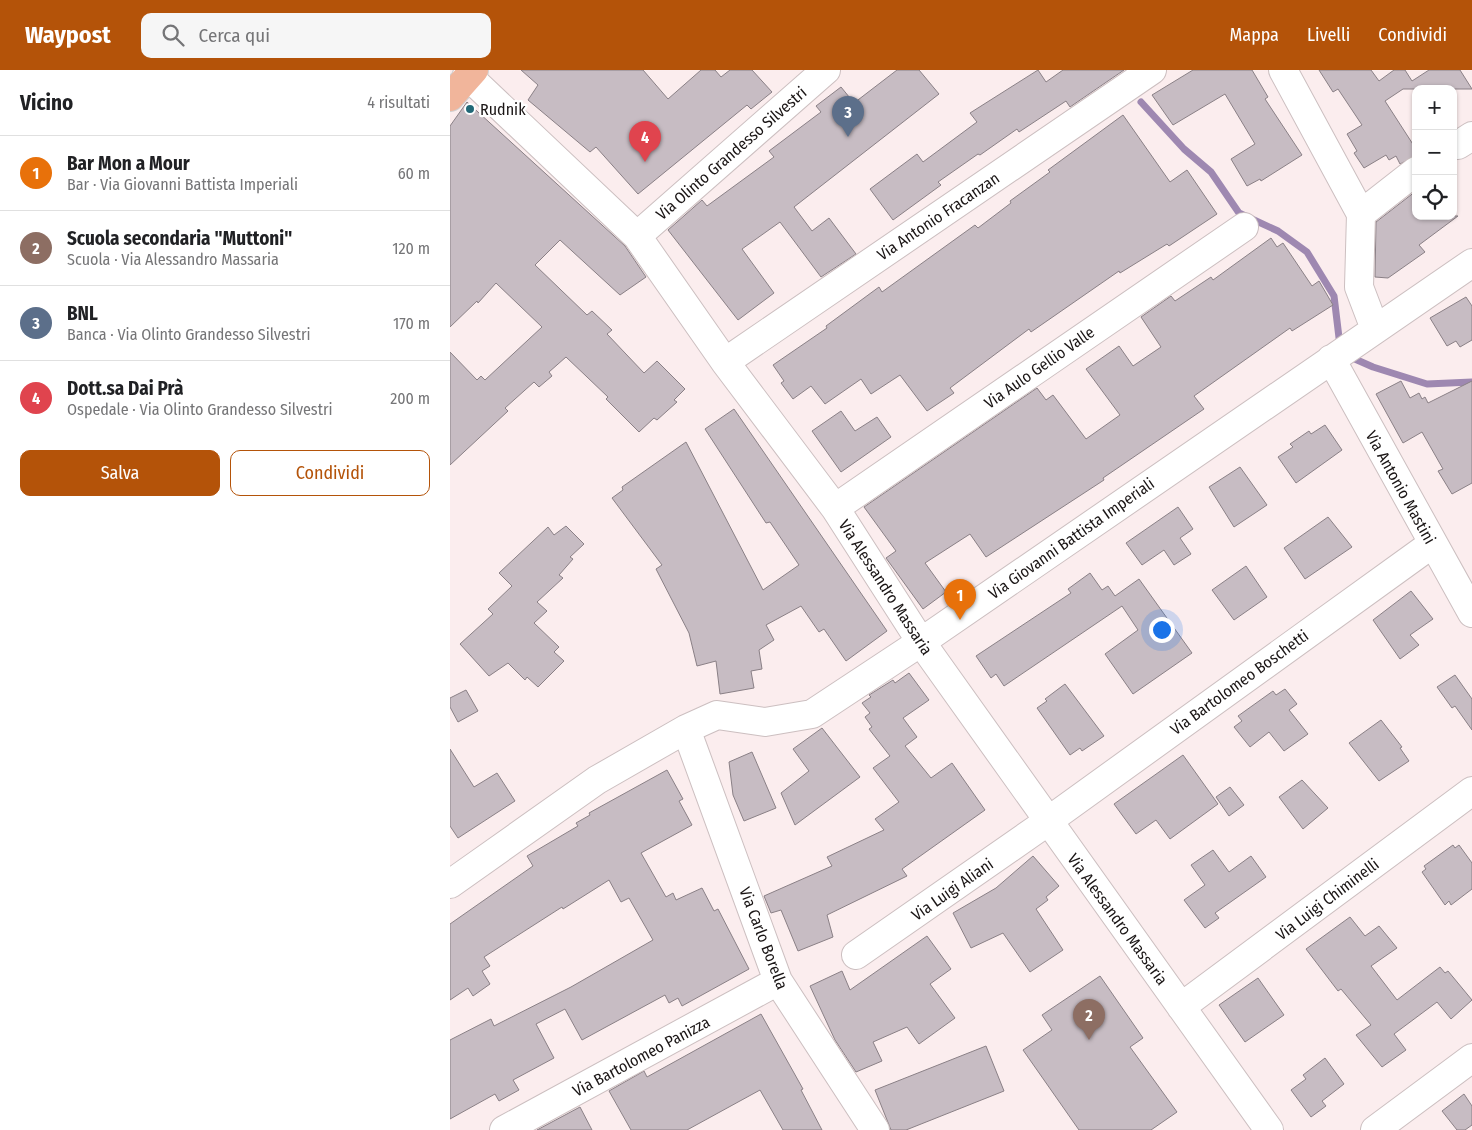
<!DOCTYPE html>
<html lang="it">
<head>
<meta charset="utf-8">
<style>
	body { margin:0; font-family:"Fira Sans Condensed",sans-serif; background:#f6f6f6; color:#202124 }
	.controls { position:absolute; right:15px; top:15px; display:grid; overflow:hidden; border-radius:10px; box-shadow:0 1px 4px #0004 }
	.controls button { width:45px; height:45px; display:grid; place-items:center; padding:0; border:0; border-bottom:1px solid #e0e0e0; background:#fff; color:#202124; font:25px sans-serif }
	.you { position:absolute; left:711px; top:559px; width:18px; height:18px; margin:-12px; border:4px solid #fff; border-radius:50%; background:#1a73e8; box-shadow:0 0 0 8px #1a73e833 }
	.badge { display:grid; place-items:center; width:32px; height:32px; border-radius:50%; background:#b45309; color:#fff; font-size:16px; font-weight:700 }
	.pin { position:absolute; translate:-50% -41px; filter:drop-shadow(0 1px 2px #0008) }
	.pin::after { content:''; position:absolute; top:26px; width:18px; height:15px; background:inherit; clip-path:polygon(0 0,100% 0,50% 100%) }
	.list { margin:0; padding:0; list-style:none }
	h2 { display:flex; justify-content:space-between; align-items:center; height:65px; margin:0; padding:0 20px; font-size:21px }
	h2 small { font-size:16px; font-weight:400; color:#757577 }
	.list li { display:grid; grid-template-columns:32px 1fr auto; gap:15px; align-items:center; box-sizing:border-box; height:75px; padding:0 20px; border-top:1px solid #e0e0e0 }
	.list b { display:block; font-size:19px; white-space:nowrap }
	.list p { margin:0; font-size:16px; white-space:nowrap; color:#757577 }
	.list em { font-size:16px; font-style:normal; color:#757577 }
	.actions { display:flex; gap:10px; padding:15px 20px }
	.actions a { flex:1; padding:11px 0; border:1px solid #b45309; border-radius:10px; text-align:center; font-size:18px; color:#b45309 }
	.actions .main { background:#b45309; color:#fff }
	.icon { flex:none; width:28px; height:28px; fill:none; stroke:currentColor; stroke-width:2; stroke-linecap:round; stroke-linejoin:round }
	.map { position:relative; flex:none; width:1022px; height:1060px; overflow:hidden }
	header { display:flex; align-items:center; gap:30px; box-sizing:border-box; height:70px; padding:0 25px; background:#b45309; color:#fff }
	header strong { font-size:24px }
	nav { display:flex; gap:28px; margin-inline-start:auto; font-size:18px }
	.search { width:350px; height:45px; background:#f6f6f6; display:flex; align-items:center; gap:12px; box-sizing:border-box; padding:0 18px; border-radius:10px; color:#757577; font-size:19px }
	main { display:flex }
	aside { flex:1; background:#fff }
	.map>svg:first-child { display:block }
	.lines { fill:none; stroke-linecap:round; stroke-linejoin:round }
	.stream { stroke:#9e88b1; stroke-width:7 }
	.building { fill:#c7bcc3; stroke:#8a8086 }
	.minor-casing { stroke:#ccbfc0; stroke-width:30 }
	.major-casing { stroke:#d1d0d0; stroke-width:30 }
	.minor { stroke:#fff; stroke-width:28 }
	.major { stroke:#f1b59b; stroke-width:28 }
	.poi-dot { fill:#216877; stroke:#fff; stroke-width:2 }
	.labels { text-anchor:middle; stroke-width:4.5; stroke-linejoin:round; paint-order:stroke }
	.poi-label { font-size:16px; fill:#1a1515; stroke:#fff; text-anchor:start }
	.street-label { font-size:16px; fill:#1a1515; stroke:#fff }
</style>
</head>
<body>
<header>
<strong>Waypost</strong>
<div class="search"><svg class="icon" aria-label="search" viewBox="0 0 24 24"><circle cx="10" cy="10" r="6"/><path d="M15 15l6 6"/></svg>Cerca qui</div>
<nav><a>Mappa</a><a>Livelli</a><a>Condividi</a></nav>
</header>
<main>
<aside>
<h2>Vicino<small>4 risultati</small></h2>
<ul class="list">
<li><span class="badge" style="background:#e8710a">1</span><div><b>Bar Mon a Mour</b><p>Bar · Via Giovanni Battista Imperiali</p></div><em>60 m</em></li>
<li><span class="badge" style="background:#8d6e63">2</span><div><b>Scuola secondaria &quot;Muttoni&quot;</b><p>Scuola · Via Alessandro Massaria</p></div><em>120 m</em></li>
<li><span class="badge" style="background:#5c6f8a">3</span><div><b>BNL</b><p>Banca · Via Olinto Grandesso Silvestri</p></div><em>170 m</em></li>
<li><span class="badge" style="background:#e0444e">4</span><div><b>Dott.sa Dai Prà</b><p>Ospedale · Via Olinto Grandesso Silvestri</p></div><em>200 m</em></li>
</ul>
<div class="actions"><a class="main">Salva</a><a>Condividi</a></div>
</aside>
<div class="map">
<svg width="1022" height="1060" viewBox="0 0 1022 1060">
	<rect width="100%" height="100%" fill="#fbedee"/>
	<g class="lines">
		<path class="stream" d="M 691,32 L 734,79 L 761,102 L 789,143 L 828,161 L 857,182 L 884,226 L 890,276
			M 898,286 L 923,297 L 977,314 L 1022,312"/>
	</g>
	<path class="building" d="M 71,0 L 193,0 L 218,29 L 251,0 L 265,0 L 271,7 L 280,0 L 302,0 L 322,22 L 301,39 L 297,35 L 188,124 L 146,77 L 140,82 L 78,30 L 88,15 Z
		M 447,0 L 469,0 L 489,24 L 344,137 L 362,161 L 379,148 L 406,184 L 371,207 L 330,152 L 292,179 L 324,223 L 288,250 L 218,160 L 252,130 L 257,136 L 324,87 L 319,81 L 371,42 L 366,36 L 391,17 L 404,33 Z
		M 588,0 L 596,12 L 613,0 L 674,0 L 620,37 L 616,31 L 569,62 L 567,59 L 530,85 L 528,84 L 488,112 L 491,115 L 443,150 L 420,119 L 467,84 L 473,92 L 527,52 L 520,43 Z
		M 743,0 L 802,0 L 818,27 L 815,29 L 852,85 L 811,111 L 810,109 L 797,116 L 781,89 L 805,74 L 775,24 L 723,55 L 702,25 Z
		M 869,0 L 921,0 L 929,11 L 944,0 L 955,0 L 962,11 L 979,0 L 1010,0 L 1022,19 L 953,19 L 935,31 L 966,79 L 966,86 L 950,94 L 946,86 L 939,90 L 936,85 L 914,98 L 904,83 L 907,81 L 897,64 L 912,55 L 888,19 L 883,22 Z
		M 17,32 L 175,176 L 196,207 L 170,225 L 110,170 L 85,195 L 137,245 L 142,241 L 162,260 L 157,264 L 194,303 L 207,291 L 235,319 L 224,330 L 227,332 L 207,350 L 204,348 L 189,362 L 156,329 L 158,327 L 116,287 L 99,302 L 102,306 L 89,317 L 84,312 L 55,338 L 58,341 L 0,395 L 0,282 L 27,310 L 31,306 L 35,310 L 92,257 L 46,213 L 28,233 L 27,231 L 0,257 L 0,56 Z
		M 673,45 L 720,112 L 737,100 L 767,144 L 719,176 L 717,174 L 670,203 L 669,201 L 581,262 L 579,259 L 500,318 L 504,323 L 477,341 L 450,305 L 421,324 L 411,309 L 375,334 L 361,316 L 343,329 L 331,313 L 334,311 L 323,295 L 377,258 L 376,256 L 429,217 L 432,222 L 525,155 L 528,158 L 561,133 L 560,131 L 600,102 L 598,100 Z
		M 966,121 L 966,146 L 1008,146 L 969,175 L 975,182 L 938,208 L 925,207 L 926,152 Z
		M 821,168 L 827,177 L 833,173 L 862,216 L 869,211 L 883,235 L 842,261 L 840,258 L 744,326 L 754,339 L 653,408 L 654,410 L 536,487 L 520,464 L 475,493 L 496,522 L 473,539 L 436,488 L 446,481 L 414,437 L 587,318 L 596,330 L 603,325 L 636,369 L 670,345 L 636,299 L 669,276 L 683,296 L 711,277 L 691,247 L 721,226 L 725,231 L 761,207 L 763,210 Z
		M 1016,227 L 1022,236 L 1022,270 L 1010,277 L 1006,271 L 997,276 L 980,248 Z
		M 951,311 L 960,328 L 969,323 L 972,329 L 975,327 L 978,333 L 1022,311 L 1022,413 L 1002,424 L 988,401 L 993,399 L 972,362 L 953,373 L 926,324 Z
		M 284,339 L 437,561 L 396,591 L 374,559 L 369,562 L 351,536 L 316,555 L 324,570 L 309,580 L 312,599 L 301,601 L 304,618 L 270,624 L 266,591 L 247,596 L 239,563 L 206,499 L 212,495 L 162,428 L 173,420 L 172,417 L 236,372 L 313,520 L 349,495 L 320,452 L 316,453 L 255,359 Z
		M 391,341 L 405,361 L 427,347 L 441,367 L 391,402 L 362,361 Z
		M 875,355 L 892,380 L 846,413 L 828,387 L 843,377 L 840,374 L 859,361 L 861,364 Z
		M 790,397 L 817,435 L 784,457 L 759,417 Z
		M 728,437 L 743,459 L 730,468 L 741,484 L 724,495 L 714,480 L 692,495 L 676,473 Z
		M 878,447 L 902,477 L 855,509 L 834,478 Z
		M 116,456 L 134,474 L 120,487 L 123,489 L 109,505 L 113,508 L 87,532 L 97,541 L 84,553 L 109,577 L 104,582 L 114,591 L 88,617 L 77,607 L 75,610 L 58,593 L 39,606 L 10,574 L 43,544 L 38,539 L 62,516 L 49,503 L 98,457 L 104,465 Z
		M 796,496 L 817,527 L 784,550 L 762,520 Z
		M 640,503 L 652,520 L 658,516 L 665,526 L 689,509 L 742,583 L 683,624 L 655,584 L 688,560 L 672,536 L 554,616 L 546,604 L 541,608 L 526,586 L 621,523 L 618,519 Z
		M 961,521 L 983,549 L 960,565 L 969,575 L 950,589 L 923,550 Z
		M 459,603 L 479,630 L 453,648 L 467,667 L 455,676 L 481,708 L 502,693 L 535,740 L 452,799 L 457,806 L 377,845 L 383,867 L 348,881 L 331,840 L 321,843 L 314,826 L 382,796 L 377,787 L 434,760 L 425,749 L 449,732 L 423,698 L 440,686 L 419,659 L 422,657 L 415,647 L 420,643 L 412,633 L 421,627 L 419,625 L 443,610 L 445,613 Z
		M 1005,605 L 1022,629 L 1022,660 L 1005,636 L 1002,638 L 987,617 Z
		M 615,614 L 654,666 L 632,681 L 630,678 L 620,685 L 587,638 L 597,631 L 595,629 Z
		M 835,619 L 847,634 L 839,640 L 858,664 L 834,681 L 819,662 L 800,677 L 784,657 L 792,651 L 788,646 L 823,621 L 826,625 Z
		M 16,620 L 28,641 L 8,652 L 0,637 L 0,628 Z
		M 931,650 L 952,677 L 950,678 L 959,691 L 929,711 L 899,673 Z
		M 372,658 L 410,707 L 345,755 L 331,723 L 359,701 L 343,679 Z
		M 0,679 L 24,717 L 47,703 L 65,731 L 8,768 L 0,756 Z
		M 302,682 L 326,738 L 294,751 L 283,725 L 279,692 Z
		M 733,685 L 768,734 L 720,769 L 706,750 L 686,764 L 664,734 Z
		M 217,700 L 233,729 L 229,731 L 242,755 L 191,783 L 216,827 L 223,823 L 226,830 L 252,818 L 264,841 L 268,839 L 299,899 L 232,936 L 228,928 L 219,933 L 215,925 L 132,970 L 115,939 L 86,954 L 104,988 L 63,1010 L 69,1020 L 49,1031 L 45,1024 L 0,1049 L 0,970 L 41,949 L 44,956 L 121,917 L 203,870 L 179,828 L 171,832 L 159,810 L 113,839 L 112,837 L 34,887 L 40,896 L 32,901 L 40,914 L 23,926 L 18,918 L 0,930 L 0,854 L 83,796 L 77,786 L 128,756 L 126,753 L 140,745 L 139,743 Z
		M 852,710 L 878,738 L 853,759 L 829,727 Z
		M 780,717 L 794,735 L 779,746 L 766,727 Z
		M 1003,775 L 1005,778 L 1009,775 L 1022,793 L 1022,819 L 1001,835 L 999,831 L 995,835 L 972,802 L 976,799 L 974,796 Z
		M 763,780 L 779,802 L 801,786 L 816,807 L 765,843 L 769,848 L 755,858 L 734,830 L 755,815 L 741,795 Z
		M 583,786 L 609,816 L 596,827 L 598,830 L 586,839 L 613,880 L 580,902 L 553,863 L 521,878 L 503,843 L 546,818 Z
		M 900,847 L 915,866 L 929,856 L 947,878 L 921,896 L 947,930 L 990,897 L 995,903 L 998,901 L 1022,930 L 1001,949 L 987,932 L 944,964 L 956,980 L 932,997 L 906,965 L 921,955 L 891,919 L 888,921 L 856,879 Z
		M 477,866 L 501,899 L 480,914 L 505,948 L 469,974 L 457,957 L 423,972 L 432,991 L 406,1002 L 385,970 L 360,916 L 392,901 L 400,920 Z
		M 650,906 L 693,968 L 680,977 L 727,1042 L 701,1060 L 629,1060 L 573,980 L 602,960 L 592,945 Z
		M 808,908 L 834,945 L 795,972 L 769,935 Z
		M 311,944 L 353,1019 L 351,1020 L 372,1060 L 333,1060 L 310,1020 L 237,1060 L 181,1060 L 159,1021 L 194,1001 L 197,1007 Z
		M 536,976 L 554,1021 L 456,1060 L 441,1060 L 425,1020 Z
		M 875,988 L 894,1014 L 872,1031 L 876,1036 L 861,1047 L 841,1020 L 856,1009 L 853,1005 Z
		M 1014,1024 L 1022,1036 L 1022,1055 L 1015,1060 L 1007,1060 L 992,1041 Z
		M 130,1037 L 142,1060 L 87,1060 Z"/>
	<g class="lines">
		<g class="minor-casing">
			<path id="minor" d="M 833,0 L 911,144 L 966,101
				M 17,5 L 187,166 L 275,292 L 385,438 L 471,572 L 819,1060
				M 1008,75 L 1022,66
				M 911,144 L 909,217 L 925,259
				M 187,166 L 376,0
				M 881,289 L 1022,543
				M 275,292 L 702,0
				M 385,438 L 794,157
				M 236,659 L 328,911 L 425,1060
				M 0,814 L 147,710 L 236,659 L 267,645 L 315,652 L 362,644 L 471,572 L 1022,193
				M 406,885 L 587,759 L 982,474
				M 731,937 L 1022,721
				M 54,1060 L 328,911
				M 925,1060 L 1022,988"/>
		</g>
		<g class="major-casing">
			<path id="major" d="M 0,27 L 24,0"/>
		</g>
		<use href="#minor" class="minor"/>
		<use href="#major" class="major"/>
	</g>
	<circle class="poi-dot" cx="20" cy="39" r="5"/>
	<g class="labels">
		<g class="poi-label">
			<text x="30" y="45">Rudnik</text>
		</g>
		<g class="street-label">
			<text transform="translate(281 83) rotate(-41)" y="6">Via Olinto Grandesso Silvestri</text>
			<text transform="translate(488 146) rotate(-34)" y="6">Via Antonio Fracanzan</text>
			<text transform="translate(589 297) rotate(-35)" y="6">Via Aulo Gellio Valle</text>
			<text transform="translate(951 417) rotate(61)" y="6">Via Antonio Mastini</text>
			<text transform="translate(621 468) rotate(-35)" y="6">Via Giovanni Battista Imperiali</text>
			<text transform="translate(436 517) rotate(57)" y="6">Via Alessandro Massaria</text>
			<text transform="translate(789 612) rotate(-36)" y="6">Via Bartolomeo Boschetti</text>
			<text transform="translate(502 819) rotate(-35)" y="6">Via Luigi Aliani</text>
			<text transform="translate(877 829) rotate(-37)" y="6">Via Luigi Chiminelli</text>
			<text transform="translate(668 849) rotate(54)" y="6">Via Alessandro Massaria</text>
			<text transform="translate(314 868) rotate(69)" y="6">Via Carlo Borella</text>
			<text transform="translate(191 986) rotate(-28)" y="6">Via Bartolomeo Panizza</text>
		</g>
	</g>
</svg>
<div class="controls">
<button>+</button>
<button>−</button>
<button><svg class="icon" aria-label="locate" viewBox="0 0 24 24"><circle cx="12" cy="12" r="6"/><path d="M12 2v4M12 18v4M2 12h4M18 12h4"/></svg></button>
</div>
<div class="you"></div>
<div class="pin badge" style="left:510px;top:550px;background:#e8710a">1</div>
<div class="pin badge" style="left:639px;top:970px;background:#8d6e63">2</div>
<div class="pin badge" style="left:398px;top:67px;background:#5c6f8a">3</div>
<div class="pin badge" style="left:195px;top:92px;background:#e0444e">4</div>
</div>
</main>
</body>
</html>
